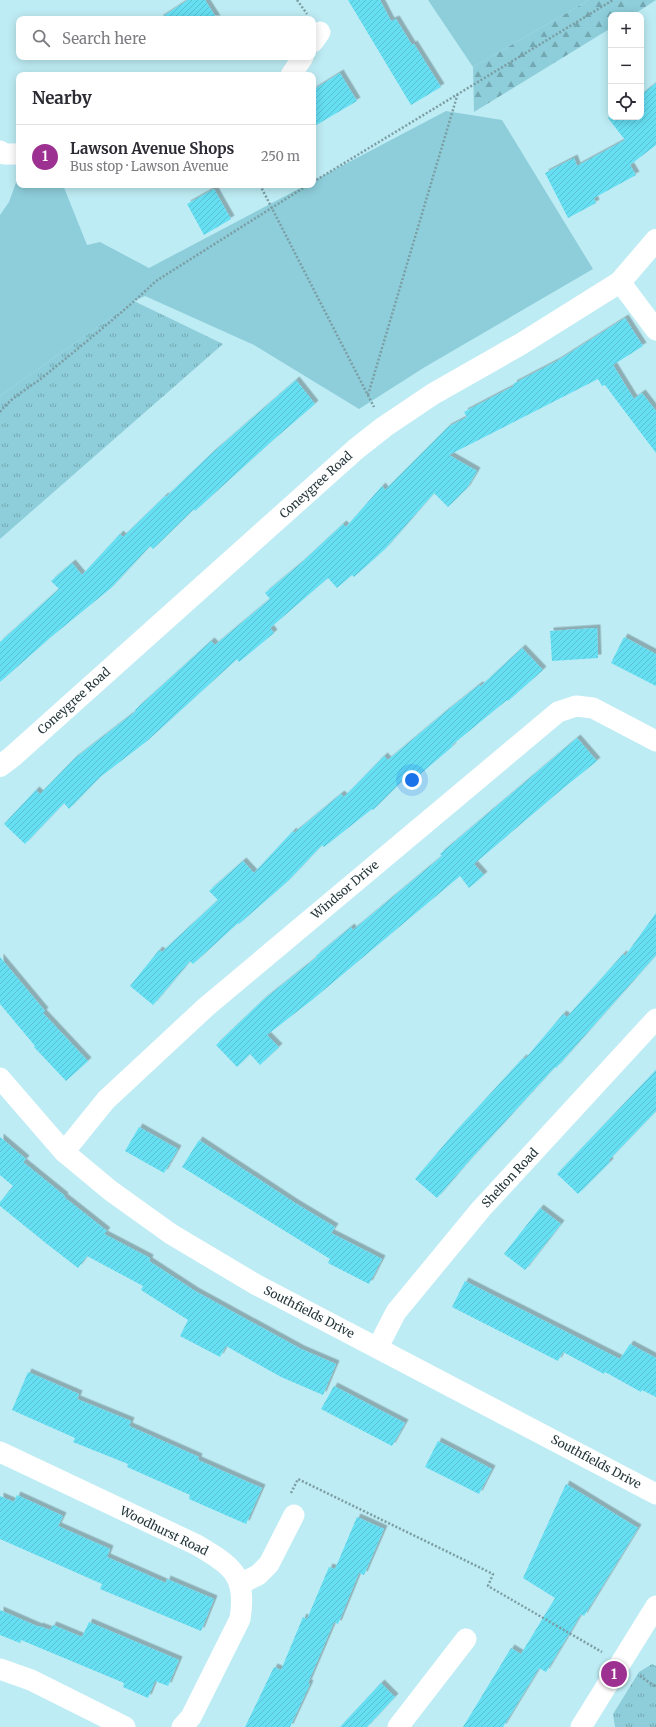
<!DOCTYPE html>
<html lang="en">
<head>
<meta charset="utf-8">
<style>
	body { margin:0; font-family:Merriweather,serif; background:#f7f7f7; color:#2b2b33 }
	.controls { position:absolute; right:12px; top:12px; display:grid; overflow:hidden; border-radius:8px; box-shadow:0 2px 10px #0003 }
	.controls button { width:36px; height:36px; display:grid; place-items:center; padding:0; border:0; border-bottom:1px solid #e1e1e2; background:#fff; color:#2b2b33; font:20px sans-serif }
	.you { position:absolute; left:412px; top:780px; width:14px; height:14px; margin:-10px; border:3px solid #fff; border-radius:50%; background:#1a73e8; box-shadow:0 0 0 6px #1a73e833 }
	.badge { display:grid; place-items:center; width:26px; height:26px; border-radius:50%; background:#9d3192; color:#fff; font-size:13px; font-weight:700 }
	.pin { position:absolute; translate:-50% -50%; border:2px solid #fff; box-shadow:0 1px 4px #0006 }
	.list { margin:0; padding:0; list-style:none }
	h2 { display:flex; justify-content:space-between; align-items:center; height:52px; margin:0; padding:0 16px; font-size:17px }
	h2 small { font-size:13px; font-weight:400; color:#7c7c81 }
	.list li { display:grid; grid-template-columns:26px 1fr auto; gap:12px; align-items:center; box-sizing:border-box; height:64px; padding:0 16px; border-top:1px solid #e1e1e2 }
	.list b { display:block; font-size:15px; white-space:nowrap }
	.list p { margin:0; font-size:13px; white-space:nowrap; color:#7c7c81 }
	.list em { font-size:13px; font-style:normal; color:#7c7c81 }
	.icon { flex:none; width:22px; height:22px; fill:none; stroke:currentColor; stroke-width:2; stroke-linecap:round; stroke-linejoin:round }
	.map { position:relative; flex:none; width:656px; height:1727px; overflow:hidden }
	.search { position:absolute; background:#fff; box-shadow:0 2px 10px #0003; left:16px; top:16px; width:300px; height:44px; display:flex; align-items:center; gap:10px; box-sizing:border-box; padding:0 14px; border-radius:8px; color:#7c7c81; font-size:15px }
	.panel { position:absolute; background:#fff; box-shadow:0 2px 10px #0003; left:16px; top:72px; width:300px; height:116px; border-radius:8px }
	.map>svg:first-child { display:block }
	.grass { fill:url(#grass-tufts) }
	.forest { fill:url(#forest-firs) }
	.green { fill:#8dceda }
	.building { fill:url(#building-hatch); filter:url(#shadow) }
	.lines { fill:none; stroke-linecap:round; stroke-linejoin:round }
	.path { stroke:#7b9da3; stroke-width:2.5; stroke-dasharray:2 2; stroke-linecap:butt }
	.street { stroke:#fff; stroke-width:21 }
	.secondary { stroke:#fff; stroke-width:22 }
	.labels { text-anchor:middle; stroke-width:3; stroke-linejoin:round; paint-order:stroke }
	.street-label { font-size:12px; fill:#24363a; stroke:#fff }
</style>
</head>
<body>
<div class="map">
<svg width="656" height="1727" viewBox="0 0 656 1727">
	<defs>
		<pattern id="grass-tufts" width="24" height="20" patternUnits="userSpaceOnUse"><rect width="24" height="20" fill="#8dceda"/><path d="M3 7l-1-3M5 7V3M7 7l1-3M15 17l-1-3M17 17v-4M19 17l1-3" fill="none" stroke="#73a8b2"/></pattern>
		<pattern id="forest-firs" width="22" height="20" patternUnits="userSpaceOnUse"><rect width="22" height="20" fill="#8dceda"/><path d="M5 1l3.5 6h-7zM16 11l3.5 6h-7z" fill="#73a8b2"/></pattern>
		<pattern id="building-hatch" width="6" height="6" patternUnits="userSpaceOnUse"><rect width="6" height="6" fill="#66dff3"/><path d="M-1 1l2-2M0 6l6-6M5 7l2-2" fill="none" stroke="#58c0d1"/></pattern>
		<filter id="shadow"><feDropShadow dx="3.5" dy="-3.5" stdDeviation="0" flood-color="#0004"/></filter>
	</defs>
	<rect width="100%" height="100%" fill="#beecf4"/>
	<path class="grass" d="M 134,301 L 223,344 L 0,539 L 0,396 Z
		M 652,1664 L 656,1666 L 656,1727 L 615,1727 L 613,1714 L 639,1672 Z"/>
	<path class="forest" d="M 589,0 L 656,0 L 633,15 L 611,15 L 611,28 L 474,112 L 473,67 Z"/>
	<path class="green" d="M 428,0 L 589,0 L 473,67 Z
		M 446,111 L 502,120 L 593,269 L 425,367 L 359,409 L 254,345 L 145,296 L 134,301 L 0,396 L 0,215 L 9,202 L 19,174 L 19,185 L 63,185 L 87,245 L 100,242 L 149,268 L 306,185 L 313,185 L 313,181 Z"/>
	<path class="building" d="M 188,0 L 205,0 L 217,19 L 159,19 Z
		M 348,0 L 380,0 L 391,21 L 396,19 L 412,45 L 414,44 L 441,87 L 411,105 Z
		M 340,73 L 357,101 L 313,127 L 313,90 Z
		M 656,83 L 656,145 L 630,165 L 636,175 L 594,198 L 596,203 L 568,218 L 545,173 L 574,158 L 577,166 L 625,140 L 608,118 L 611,116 L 641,117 L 641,95 Z
		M 214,189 L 231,219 L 204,235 L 187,204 Z
		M 625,318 L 643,346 L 613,365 L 634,399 L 642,393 L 656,411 L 656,453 L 605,385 L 602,386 L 598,379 L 449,455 L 477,471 L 467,488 L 448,507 L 434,493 L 385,549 L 354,577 L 352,575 L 337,588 L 328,578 L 270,628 L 274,633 L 239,662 L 237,659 L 147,741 L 99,778 L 69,809 L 64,803 L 25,844 L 4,824 L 36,790 L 40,794 L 74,759 L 136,711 L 135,710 L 211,641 L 215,645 L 270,599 L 265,593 L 300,564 L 343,524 L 346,527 L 382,486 L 385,490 L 448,427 L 467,417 L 464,412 L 514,386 L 513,384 L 557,361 Z
		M 296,380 L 315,404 L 272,441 L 195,511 L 194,509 L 153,549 L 150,546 L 111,588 L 51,637 L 0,682 L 0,642 L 59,589 L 51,581 L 72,563 L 82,575 L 120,534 L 123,537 L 165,496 L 166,497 L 211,454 Z
		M 597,628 L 598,658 L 552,661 L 550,631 Z
		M 624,637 L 656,654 L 656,686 L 611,663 Z
		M 522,648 L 543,670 L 508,701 L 507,700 L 452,745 L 453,746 L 418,776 L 413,770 L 373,810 L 372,809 L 324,847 L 322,845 L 288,881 L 239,924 L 238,923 L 193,964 L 190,961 L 153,1005 L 130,986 L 159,950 L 162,952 L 218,900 L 209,891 L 243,861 L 254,873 L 293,831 L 294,833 L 341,794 L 344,797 L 384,756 L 388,760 L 444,713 L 479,685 L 481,686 Z
		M 577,738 L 597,761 L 561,790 L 474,864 L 484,875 L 469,888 L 460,876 L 312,1000 L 267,1035 L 279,1047 L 260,1065 L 250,1054 L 237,1067 L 216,1045 L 263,1000 L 317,957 L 316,956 L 351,927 L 353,930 L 442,856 L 440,854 Z
		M 656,913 L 656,955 L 556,1068 L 555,1067 L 468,1162 L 437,1198 L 415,1179 L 455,1132 L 523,1058 L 525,1059 L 563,1014 L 567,1017 L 623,954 L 625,956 Z
		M 0,957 L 45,1011 L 43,1013 L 88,1061 L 66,1081 L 34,1047 L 35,1046 L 0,1004 Z
		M 656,1070 L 656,1111 L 609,1160 L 610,1162 L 578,1194 L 557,1174 Z
		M 139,1127 L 178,1149 L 164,1173 L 125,1151 Z
		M 0,1137 L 26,1159 L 23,1162 L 65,1196 L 64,1197 L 107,1231 L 104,1234 L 150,1258 L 149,1261 L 195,1291 L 301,1349 L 336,1364 L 323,1395 L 281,1377 L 226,1346 L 220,1357 L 180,1336 L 188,1320 L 141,1290 L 143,1286 L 87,1256 L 78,1268 L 47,1244 L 0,1206 L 0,1202 L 13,1186 L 0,1175 Z
		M 199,1140 L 295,1203 L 335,1227 L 331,1233 L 382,1259 L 369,1284 L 328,1263 L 330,1259 L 182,1167 Z
		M 540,1208 L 561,1224 L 525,1270 L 504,1254 Z
		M 465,1281 L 620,1359 L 630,1344 L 656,1358 L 656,1397 L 642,1390 L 641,1392 L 605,1372 L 604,1374 L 563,1352 L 558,1361 L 452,1307 Z
		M 28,1372 L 79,1394 L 77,1399 L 131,1421 L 129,1426 L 199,1457 L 198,1460 L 262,1488 L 246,1524 L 189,1499 L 190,1495 L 127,1467 L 128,1464 L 73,1442 L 75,1438 L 12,1410 Z
		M 334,1386 L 405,1423 L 392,1446 L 321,1409 Z
		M 438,1441 L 492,1469 L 479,1494 L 425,1467 Z
		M 566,1484 L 638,1528 L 584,1616 L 581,1614 L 546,1672 L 539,1668 L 503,1727 L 463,1727 L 511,1648 L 521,1654 L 555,1598 L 523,1578 Z
		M 17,1495 L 63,1516 L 58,1526 L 110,1549 L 107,1557 L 166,1583 L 167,1579 L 214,1599 L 201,1631 L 100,1589 L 102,1584 L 0,1539 L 0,1496 L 14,1502 Z
		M 357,1517 L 384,1529 L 364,1575 L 359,1573 L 338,1624 L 334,1622 L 308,1683 L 310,1684 L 290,1727 L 245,1727 L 274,1667 L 281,1670 L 303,1617 L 307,1619 L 329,1567 L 335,1569 Z
		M 0,1610 L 39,1627 L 39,1626 L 50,1630 L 53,1625 L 82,1637 L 89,1622 L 179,1660 L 168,1686 L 155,1681 L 148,1698 L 123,1687 L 124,1683 L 21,1640 L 20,1643 L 0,1635 Z
		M 381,1683 L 395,1697 L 367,1727 L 340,1727 Z"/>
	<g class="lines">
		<path class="path" d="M 297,0 L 307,14
			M 313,182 L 613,0
			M 260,185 L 374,407
			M 368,395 L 458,93
			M 0,412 C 12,396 28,389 43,377 C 81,346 120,315 156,281 L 308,185
			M 291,1493 L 298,1479 L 493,1574 L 488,1586 L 602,1652
			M 640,1676 L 656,1687"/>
		<path class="street" d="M 313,42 L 320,32
			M 291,75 L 303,57
			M 0,151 L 4,154 L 19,154
			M 620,282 L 656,330
			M 0,1078 L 64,1152 L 111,1191 L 171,1234 L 255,1284 L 656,1494
			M 64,1152 L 106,1100 L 206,1007 L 558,712 L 576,706 L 593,708 L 656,741
			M 378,1347 L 396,1312 L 481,1209 L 656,1019
			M 0,1452 L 197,1545 C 232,1566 247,1575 240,1619 L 191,1717 L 182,1727
			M 240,1584 L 258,1575 L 269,1564 L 294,1515
			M 0,1669 L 31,1680 L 125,1727
			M 398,1727 L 466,1639
			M 581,1727 L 656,1606"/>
		<path class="secondary" d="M 0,766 L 12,757 L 356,449 L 384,427 L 433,394 L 521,344 L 620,282 L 656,240"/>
	</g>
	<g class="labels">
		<g class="street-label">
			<text transform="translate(316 485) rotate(-42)" y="4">Coneygree Road</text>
			<text transform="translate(74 701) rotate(-42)" y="4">Coneygree Road</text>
			<text transform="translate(345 890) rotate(-40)" y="4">Windsor Drive</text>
			<text transform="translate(510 1178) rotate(-47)" y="4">Shelton Road</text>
			<text transform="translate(309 1312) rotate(27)" y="4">Southfields Drive</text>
			<text transform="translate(596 1462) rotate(28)" y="4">Southfields Drive</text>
			<text transform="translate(164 1531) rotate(26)" y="4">Woodhurst Road</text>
		</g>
	</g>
</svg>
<div class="controls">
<button>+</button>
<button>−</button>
<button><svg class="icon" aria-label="locate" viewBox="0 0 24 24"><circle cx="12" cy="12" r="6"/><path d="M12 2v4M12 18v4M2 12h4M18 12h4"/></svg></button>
</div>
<div class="you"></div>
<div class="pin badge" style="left:614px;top:1674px">1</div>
<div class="search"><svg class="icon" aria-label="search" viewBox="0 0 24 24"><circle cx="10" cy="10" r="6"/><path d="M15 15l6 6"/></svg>Search here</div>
<section class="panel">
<h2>Nearby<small></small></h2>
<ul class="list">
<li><span class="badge">1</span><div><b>Lawson Avenue Shops</b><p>Bus stop · Lawson Avenue</p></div><em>250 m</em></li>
</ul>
</section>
</div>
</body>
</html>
